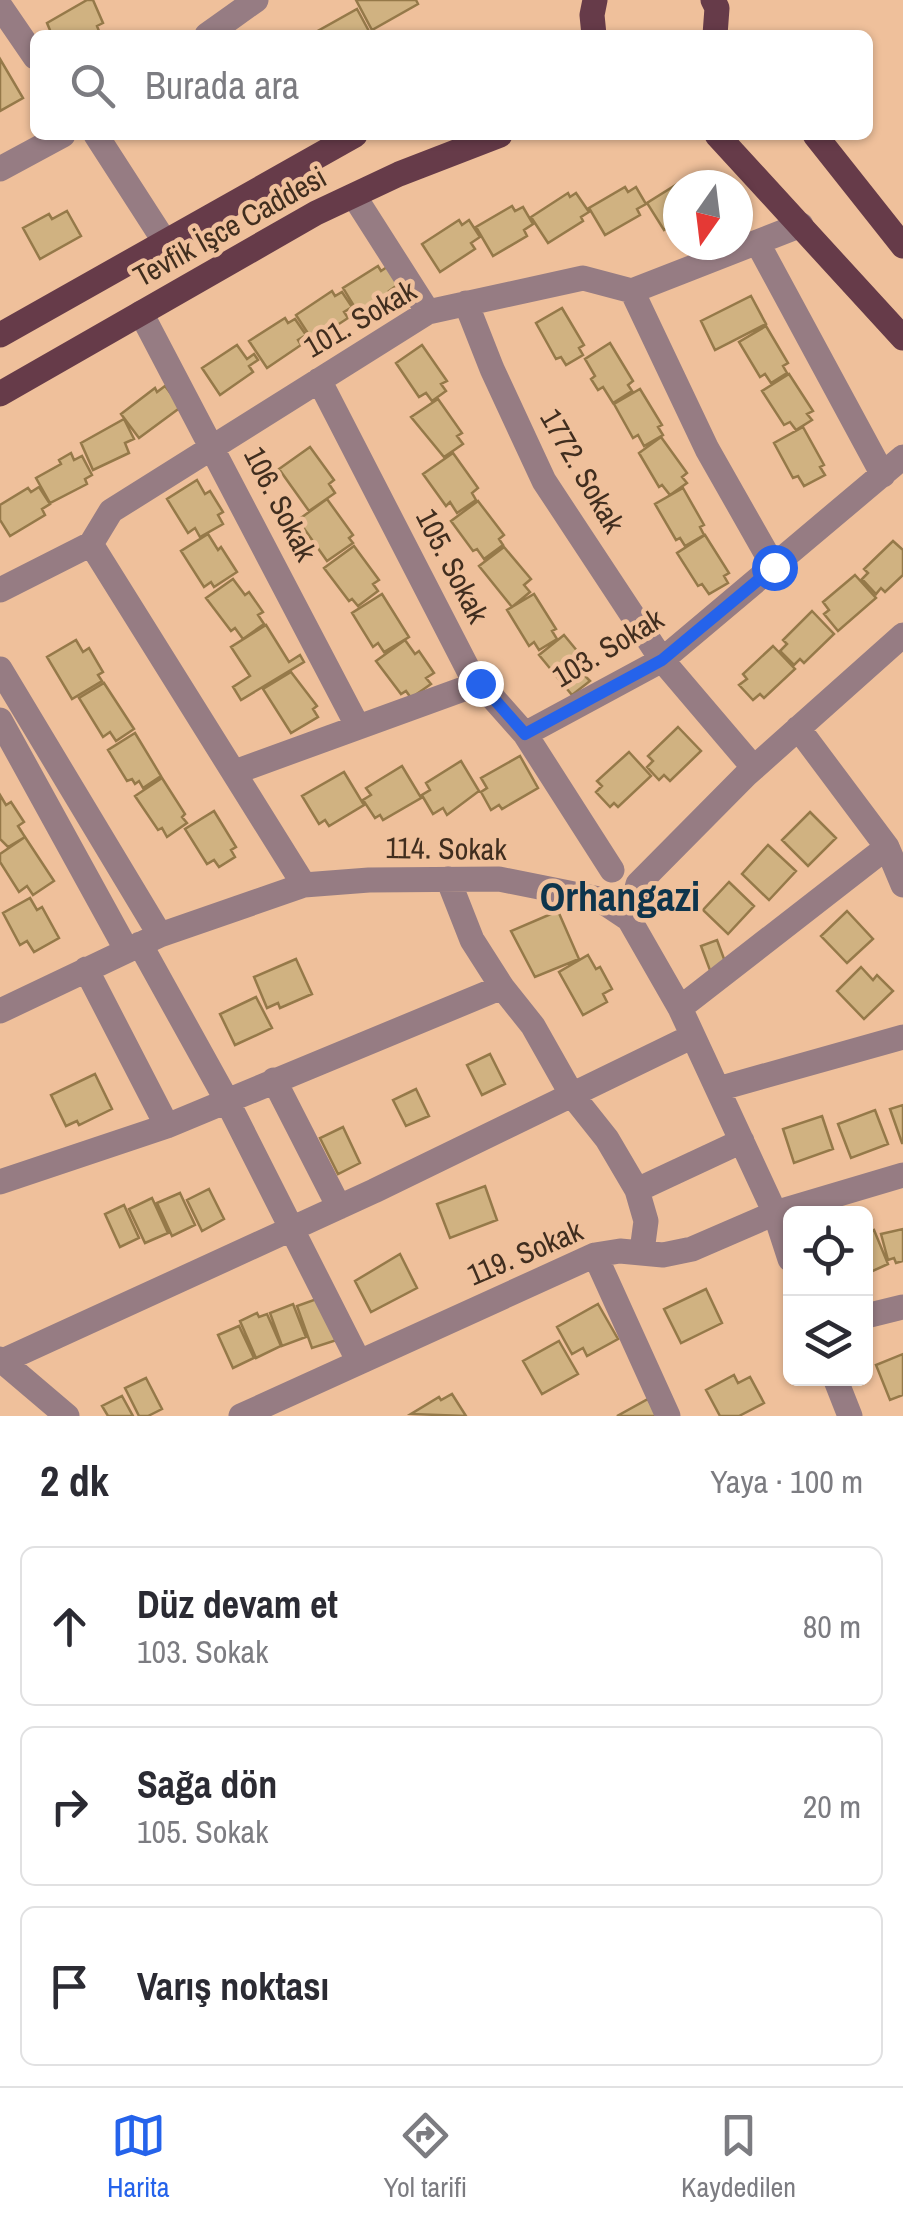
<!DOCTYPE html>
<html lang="tr">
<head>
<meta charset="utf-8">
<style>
	body { margin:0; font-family:"Archivo Narrow",sans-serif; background:#f2f2f3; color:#2b2b33 }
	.controls { position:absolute; right:30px; bottom:30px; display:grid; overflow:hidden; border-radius:15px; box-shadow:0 2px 8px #0004 }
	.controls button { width:90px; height:90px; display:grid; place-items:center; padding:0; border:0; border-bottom:2px solid #e1e1e2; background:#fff; color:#2b2b33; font:50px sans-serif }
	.compass { position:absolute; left:663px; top:170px; width:90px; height:90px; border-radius:50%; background:#fff; box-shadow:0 2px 8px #0004; rotate:194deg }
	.stop { position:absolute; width:30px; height:30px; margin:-22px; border:8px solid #2563eb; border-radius:50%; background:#fff }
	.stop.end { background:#2563eb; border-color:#fff; box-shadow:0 2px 10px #0008 }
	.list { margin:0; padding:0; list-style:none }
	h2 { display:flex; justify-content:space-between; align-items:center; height:130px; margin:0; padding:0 40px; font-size:42px }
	h2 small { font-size:32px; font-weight:400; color:#7c7c81 }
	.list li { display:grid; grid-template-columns:65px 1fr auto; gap:30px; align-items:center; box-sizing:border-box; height:160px; margin:0 20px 20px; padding:0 20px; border:2px solid #e1e1e2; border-radius:15px }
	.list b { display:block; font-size:38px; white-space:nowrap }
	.list p { margin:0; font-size:32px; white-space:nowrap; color:#7c7c81 }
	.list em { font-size:32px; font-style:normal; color:#7c7c81 }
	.icon { flex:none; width:55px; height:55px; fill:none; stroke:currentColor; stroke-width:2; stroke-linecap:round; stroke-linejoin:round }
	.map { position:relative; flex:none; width:903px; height:1416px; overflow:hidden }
	.search { position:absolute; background:#fff; box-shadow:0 2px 8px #0004; left:30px; right:30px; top:30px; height:110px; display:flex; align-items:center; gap:25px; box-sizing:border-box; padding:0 35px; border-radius:15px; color:#7c7c81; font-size:38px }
	.sheet { height:670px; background:#fff }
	nav { display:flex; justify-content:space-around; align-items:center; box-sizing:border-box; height:140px; border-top:2px solid #e1e1e2; background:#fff; font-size:28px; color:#7c7c81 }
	nav a { display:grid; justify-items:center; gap:5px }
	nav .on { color:#2563eb }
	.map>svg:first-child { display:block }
	.building { fill:#d0b281; stroke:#957949; stroke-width:2.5 }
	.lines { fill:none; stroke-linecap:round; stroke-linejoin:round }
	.minor { stroke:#967c83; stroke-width:25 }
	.major { stroke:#663b49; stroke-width:25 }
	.route { stroke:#2563eb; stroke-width:12 }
	.labels { text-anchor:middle; stroke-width:9; stroke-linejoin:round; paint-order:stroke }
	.street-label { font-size:30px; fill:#412e1f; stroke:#efc09b }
	.district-label { font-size:40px; font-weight:bold; fill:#0e354c; stroke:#efc09b }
</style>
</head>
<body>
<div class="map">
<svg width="903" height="1416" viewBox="0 0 903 1416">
	<rect width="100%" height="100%" fill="#efc09b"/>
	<path class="building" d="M 87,0 L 93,0 L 103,23 L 97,26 L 99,31 L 90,35 L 52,35 L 47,23 Z
		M 356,0 L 416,0 L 418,4 L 372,30 Z
		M 357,9 L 371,35 L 318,35 L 316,32 Z
		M 0,59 L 23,98 L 0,111 Z
		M 682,181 L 684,185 L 678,185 L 678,221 L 664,230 L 647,203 Z
		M 625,187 L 628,192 L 636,187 L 646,204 L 637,209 L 640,215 L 605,235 L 589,208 Z
		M 568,193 L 570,197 L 576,193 L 589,212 L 581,217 L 583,221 L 548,243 L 531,217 Z
		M 512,206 L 515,211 L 523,207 L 533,224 L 524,230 L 527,236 L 493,256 L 476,227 Z
		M 67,211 L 81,236 L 40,259 L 23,228 L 49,214 L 52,219 Z
		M 459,220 L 462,225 L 469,220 L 480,237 L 471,243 L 475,249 L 440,272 L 422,244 Z
		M 390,265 L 400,283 L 389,291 L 392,296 L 360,316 L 343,288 L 378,266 L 381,271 Z
		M 332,291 L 335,296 L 342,292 L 352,307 L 344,312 L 348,318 L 313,341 L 296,315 Z
		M 751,296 L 766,324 L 715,350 L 701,321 Z
		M 562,308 L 584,345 L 579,348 L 583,355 L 566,365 L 561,357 L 556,359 L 536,323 Z
		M 285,318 L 288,323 L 295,319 L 306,335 L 298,340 L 301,345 L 267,368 L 249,341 Z
		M 766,326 L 788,363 L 783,366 L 787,373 L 771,383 L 765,374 L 760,377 L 739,342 Z
		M 610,343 L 633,381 L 628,385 L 632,391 L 613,403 L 603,387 L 598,390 L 591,379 L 595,376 L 585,359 Z
		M 237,345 L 247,359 L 254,354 L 258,360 L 249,366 L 253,372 L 220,395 L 202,368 Z
		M 422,345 L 447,381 L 441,384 L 446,391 L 432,401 L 426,393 L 419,397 L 396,363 Z
		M 789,374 L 813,411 L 807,414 L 812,420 L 796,430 L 790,422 L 784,425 L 762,391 Z
		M 165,386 L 181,407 L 139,438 L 121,414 L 155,388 L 157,392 Z
		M 640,389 L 662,425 L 658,427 L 663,435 L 644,446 L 638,435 L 633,438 L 614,404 Z
		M 438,399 L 462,433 L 457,436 L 463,444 L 444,457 L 411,417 Z
		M 124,419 L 134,439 L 125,443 L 129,453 L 93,470 L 81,443 Z
		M 803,427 L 824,465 L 820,467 L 825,475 L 804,486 L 798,476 L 793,478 L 774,443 Z
		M 661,437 L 687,473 L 682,477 L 687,483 L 670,495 L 662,485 L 659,487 L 639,453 Z
		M 310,447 L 334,480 L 329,484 L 335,493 L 309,511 L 279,469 Z
		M 71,453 L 74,460 L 82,456 L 92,475 L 85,479 L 87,484 L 50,503 L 36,478 L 61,464 L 59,460 Z
		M 453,453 L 478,488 L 472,493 L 476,500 L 457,513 L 450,502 L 446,506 L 423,474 Z
		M 197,480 L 205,494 L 210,491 L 223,512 L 218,515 L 223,524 L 200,537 L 195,528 L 188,533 L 167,499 Z
		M 39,487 L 50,504 L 42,509 L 45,515 L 10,536 L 0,520 L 0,505 L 28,488 L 31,492 Z
		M 683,488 L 704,525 L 700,527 L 704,535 L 685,546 L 680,538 L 676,540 L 655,504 Z
		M 327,499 L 353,535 L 349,538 L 353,543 L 327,561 L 298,520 Z
		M 478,501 L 504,535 L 499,539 L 503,545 L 484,559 L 477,549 L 473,551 L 451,521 Z
		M 208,534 L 218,550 L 221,547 L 237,572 L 214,587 L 211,582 L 204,587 L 181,551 Z
		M 705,535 L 729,573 L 724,576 L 728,583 L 709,594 L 702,584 L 698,586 L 677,553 Z
		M 893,541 L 903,550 L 903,575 L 885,592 L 881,588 L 876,594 L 862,579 L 868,573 L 864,569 Z
		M 354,546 L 379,580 L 373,584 L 378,591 L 358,606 L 352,599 L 349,601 L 324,568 Z
		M 504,547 L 531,579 L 524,585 L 530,592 L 512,607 L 479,566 Z
		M 855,575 L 876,598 L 838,631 L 824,614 L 829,610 L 823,602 Z
		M 233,579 L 245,595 L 249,592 L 263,612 L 258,615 L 264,624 L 243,639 L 235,628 L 231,631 L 206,598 Z
		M 382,594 L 409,637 L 384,652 L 378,643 L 373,647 L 352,613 Z
		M 534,594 L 556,629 L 552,631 L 557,639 L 539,650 L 534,642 L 529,646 L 507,610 Z
		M 812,611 L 834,634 L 804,663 L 800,659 L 794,665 L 780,651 L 787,644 L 783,640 Z
		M 266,625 L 289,662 L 300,655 L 304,662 L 241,700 L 233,687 L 250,676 L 231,647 Z
		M 564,635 L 592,669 L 584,675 L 590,681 L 572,695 L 539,655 Z
		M 76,640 L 83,652 L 89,648 L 103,672 L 98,675 L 102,681 L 72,699 L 47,657 Z
		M 405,640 L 415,654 L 419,651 L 434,673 L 426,678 L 431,684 L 411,698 L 406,691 L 401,694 L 376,661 Z
		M 773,646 L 795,669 L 764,698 L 760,694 L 753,700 L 739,685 L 747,679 L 743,674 Z
		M 291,672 L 317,706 L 313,709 L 318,717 L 291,733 L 263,689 Z
		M 104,683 L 134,729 L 116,741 L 110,732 L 103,737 L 79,698 Z
		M 678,727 L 701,751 L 670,781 L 664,775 L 659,780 L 647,767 L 653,761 L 648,756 Z
		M 135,733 L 161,776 L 143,788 L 139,781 L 135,784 L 132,779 L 127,781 L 108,750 Z
		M 629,752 L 651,776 L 618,807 L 614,803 L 610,807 L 596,792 L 602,786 L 597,781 Z
		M 520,756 L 538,788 L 502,809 L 499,805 L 491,810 L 481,792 L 487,788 L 481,778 Z
		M 461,761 L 479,791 L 447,815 L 443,808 L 433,814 L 423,797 L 383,820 L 380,815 L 375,818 L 363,800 L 371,795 L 366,788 L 402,766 L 420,796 L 430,790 L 426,783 Z
		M 344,772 L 364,805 L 329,826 L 325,820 L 319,824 L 302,796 Z
		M 162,778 L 185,814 L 182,817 L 187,823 L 167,837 L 162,828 L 158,830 L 135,796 Z
		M 0,795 L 6,805 L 11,802 L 24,822 L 18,826 L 25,837 L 8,847 L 0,839 Z
		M 214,811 L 236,847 L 231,850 L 235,857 L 219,867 L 214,860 L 207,864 L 185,829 Z
		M 810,812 L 836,838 L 808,866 L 782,840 Z
		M 25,837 L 54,881 L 33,895 L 27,886 L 19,892 L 0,862 L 0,854 Z
		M 768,845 L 796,871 L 769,900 L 742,874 Z
		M 729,882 L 754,906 L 728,934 L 703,910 Z
		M 30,898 L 37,910 L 42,907 L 59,938 L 34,952 L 27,941 L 20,945 L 3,913 Z
		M 558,911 L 579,959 L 535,977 L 511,931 Z
		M 847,911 L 873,939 L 847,963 L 821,936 Z
		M 717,940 L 727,967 L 711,973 L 701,946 Z
		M 588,955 L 596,969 L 600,967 L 612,989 L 603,994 L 607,1002 L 583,1015 L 559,972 Z
		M 296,959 L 312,994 L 280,1008 L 278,1003 L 267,1008 L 254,977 Z
		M 861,967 L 873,980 L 877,975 L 893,991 L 864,1019 L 837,991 Z
		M 256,997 L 272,1028 L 235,1045 L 220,1014 Z
		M 490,1054 L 505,1084 L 482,1095 L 467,1065 Z
		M 95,1074 L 112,1109 L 79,1125 L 77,1121 L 66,1126 L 51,1095 Z
		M 416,1089 L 429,1116 L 406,1126 L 393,1100 Z
		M 903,1105 L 903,1143 L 902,1143 L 890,1109 Z
		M 875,1110 L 888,1144 L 851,1158 L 838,1124 Z
		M 822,1116 L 833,1149 L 794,1163 L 783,1129 Z
		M 343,1127 L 360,1163 L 338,1174 L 320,1138 Z
		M 485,1186 L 497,1220 L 450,1238 L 437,1204 Z
		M 209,1189 L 224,1219 L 202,1231 L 187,1200 Z
		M 180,1193 L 195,1225 L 172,1236 L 157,1203 Z
		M 152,1198 L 168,1233 L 145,1243 L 129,1209 Z
		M 124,1205 L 139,1238 L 120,1247 L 105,1214 Z
		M 903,1229 L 903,1261 L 896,1263 L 894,1258 L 888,1260 L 881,1234 Z
		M 874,1230 L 888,1264 L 866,1274 L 866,1234 Z
		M 400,1254 L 417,1288 L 371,1312 L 355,1281 Z
		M 706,1289 L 722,1323 L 681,1343 L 664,1309 Z
		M 325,1296 L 340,1339 L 312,1348 L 297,1306 Z
		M 293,1304 L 306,1337 L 282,1346 L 270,1313 Z
		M 598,1304 L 618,1339 L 587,1356 L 583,1348 L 572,1354 L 557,1327 Z
		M 257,1313 L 259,1317 L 267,1314 L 281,1346 L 256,1358 L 240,1321 Z
		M 239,1326 L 254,1358 L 233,1368 L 218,1335 Z
		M 559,1341 L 578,1374 L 542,1394 L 523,1361 Z
		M 903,1354 L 903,1395 L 890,1400 L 876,1365 Z
		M 734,1375 L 738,1383 L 750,1377 L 764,1403 L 739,1416 L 720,1416 L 706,1390 Z
		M 146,1378 L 162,1409 L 148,1416 L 139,1416 L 125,1388 Z
		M 452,1394 L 466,1416 L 411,1414 L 439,1397 L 441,1400 Z
		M 122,1396 L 133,1416 L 108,1416 L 102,1406 Z
		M 648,1399 L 658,1416 L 617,1416 Z"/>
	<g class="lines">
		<path class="minor" d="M 0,6 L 35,57
			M 207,35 L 256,0
			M 96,135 L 165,242
			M 0,169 L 63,135
			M 354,196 L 428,312
			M 757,242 L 883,475
			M 632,291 L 707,449 L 774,567
			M 466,303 L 492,369 L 544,481 L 662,660 L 754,768
			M 141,313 L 358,727
			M 319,380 L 469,671 L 525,734 L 612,870
			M 91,544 L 304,885
			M 0,590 L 91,544 L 111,511 L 428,312 L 583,278 L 632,291 L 801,225
			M 0,669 L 160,935
			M 0,720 L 126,949
			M 798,728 L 887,847 L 903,885
			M 525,734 L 662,660 L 903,457
			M 235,772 L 480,683
			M 448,879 L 472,940 L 502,987 L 533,1026 L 572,1095 L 607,1139 L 637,1190 L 646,1221 L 642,1251
			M 629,919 L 638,884 L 746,775 L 903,635
			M 140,944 L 226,1099 L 359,1362
			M 86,969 L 167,1126
			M 680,1008 L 887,847
			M 0,1011 L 160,935 L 304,885 L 369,880 L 499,879 L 599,899 L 629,919 L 680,1008 L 775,1213 L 790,1259
			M 274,1080 L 339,1207
			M 718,1089 L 903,1037
			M 0,1182 L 167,1126 L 502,987
			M 637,1190 L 742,1141
			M 595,1255 L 668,1416
			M 866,1316 L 903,1307
			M 0,1359 L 67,1416
			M 3,1361 L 374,1191 L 693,1036
			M 835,1378 L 850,1416
			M 241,1416 L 595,1255 L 620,1251 L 663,1255 L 692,1249 L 775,1213 L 903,1175"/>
		<path class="major" d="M 713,0 L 717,8 L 715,35
			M 594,35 L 592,15 L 595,0
			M 717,135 L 903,338
			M 815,135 L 903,246
			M 0,335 L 355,135
			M 0,394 L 316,213 L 399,174 L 500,135"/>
	</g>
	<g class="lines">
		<path class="route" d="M 480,683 L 525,734 L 662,660 L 774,567"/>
	</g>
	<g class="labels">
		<g class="street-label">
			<text transform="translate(230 227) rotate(-29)" y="10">Tevfik İşce Caddesi</text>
			<text transform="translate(360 319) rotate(-30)" y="10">101. Sokak</text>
			<text transform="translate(582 471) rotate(60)" y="10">1772. Sokak</text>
			<text transform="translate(280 504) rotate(63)" y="10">106. Sokak</text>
			<text transform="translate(452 566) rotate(63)" y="10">105. Sokak</text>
			<text transform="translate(608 648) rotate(-31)" y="10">103. Sokak</text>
			<text transform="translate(446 849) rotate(1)" y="10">114. Sokak</text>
			<text transform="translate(525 1253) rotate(-23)" y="10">119. Sokak</text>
		</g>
		<g class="district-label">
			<text x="620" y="911">Orhangazi</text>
		</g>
	</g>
</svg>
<div class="controls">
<button><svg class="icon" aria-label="locate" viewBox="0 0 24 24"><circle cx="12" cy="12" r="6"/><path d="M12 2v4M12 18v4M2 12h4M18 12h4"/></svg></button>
<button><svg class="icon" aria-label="layers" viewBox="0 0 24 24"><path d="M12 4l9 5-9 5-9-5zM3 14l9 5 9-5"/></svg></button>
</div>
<svg class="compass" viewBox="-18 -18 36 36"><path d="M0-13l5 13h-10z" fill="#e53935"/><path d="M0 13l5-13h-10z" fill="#7c7c81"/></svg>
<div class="stop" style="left:774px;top:567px"></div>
<div class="stop end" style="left:480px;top:683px"></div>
<div class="search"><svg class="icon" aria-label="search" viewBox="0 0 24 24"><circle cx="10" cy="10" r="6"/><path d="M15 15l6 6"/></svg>Burada ara</div>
</div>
<section class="sheet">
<h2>2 dk<small>Yaya · 100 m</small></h2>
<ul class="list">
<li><svg class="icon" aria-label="ahead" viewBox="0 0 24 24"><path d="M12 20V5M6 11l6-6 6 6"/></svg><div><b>Düz devam et</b><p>103. Sokak</p></div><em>80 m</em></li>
<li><svg class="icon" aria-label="right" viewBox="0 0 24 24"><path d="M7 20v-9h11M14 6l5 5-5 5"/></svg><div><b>Sağa dön</b><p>105. Sokak</p></div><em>20 m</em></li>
<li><svg class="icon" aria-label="arrive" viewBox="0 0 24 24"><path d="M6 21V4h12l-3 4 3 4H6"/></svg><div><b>Varış noktası</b></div></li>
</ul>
</section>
<nav>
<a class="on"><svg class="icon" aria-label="map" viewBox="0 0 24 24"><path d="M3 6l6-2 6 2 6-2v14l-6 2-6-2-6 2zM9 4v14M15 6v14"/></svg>Harita</a>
<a><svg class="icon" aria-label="directions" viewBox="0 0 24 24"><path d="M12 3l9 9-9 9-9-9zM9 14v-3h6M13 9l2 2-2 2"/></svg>Yol tarifi</a>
<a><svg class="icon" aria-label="saved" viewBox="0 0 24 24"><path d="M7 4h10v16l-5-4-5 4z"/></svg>Kaydedilen</a>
</nav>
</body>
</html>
